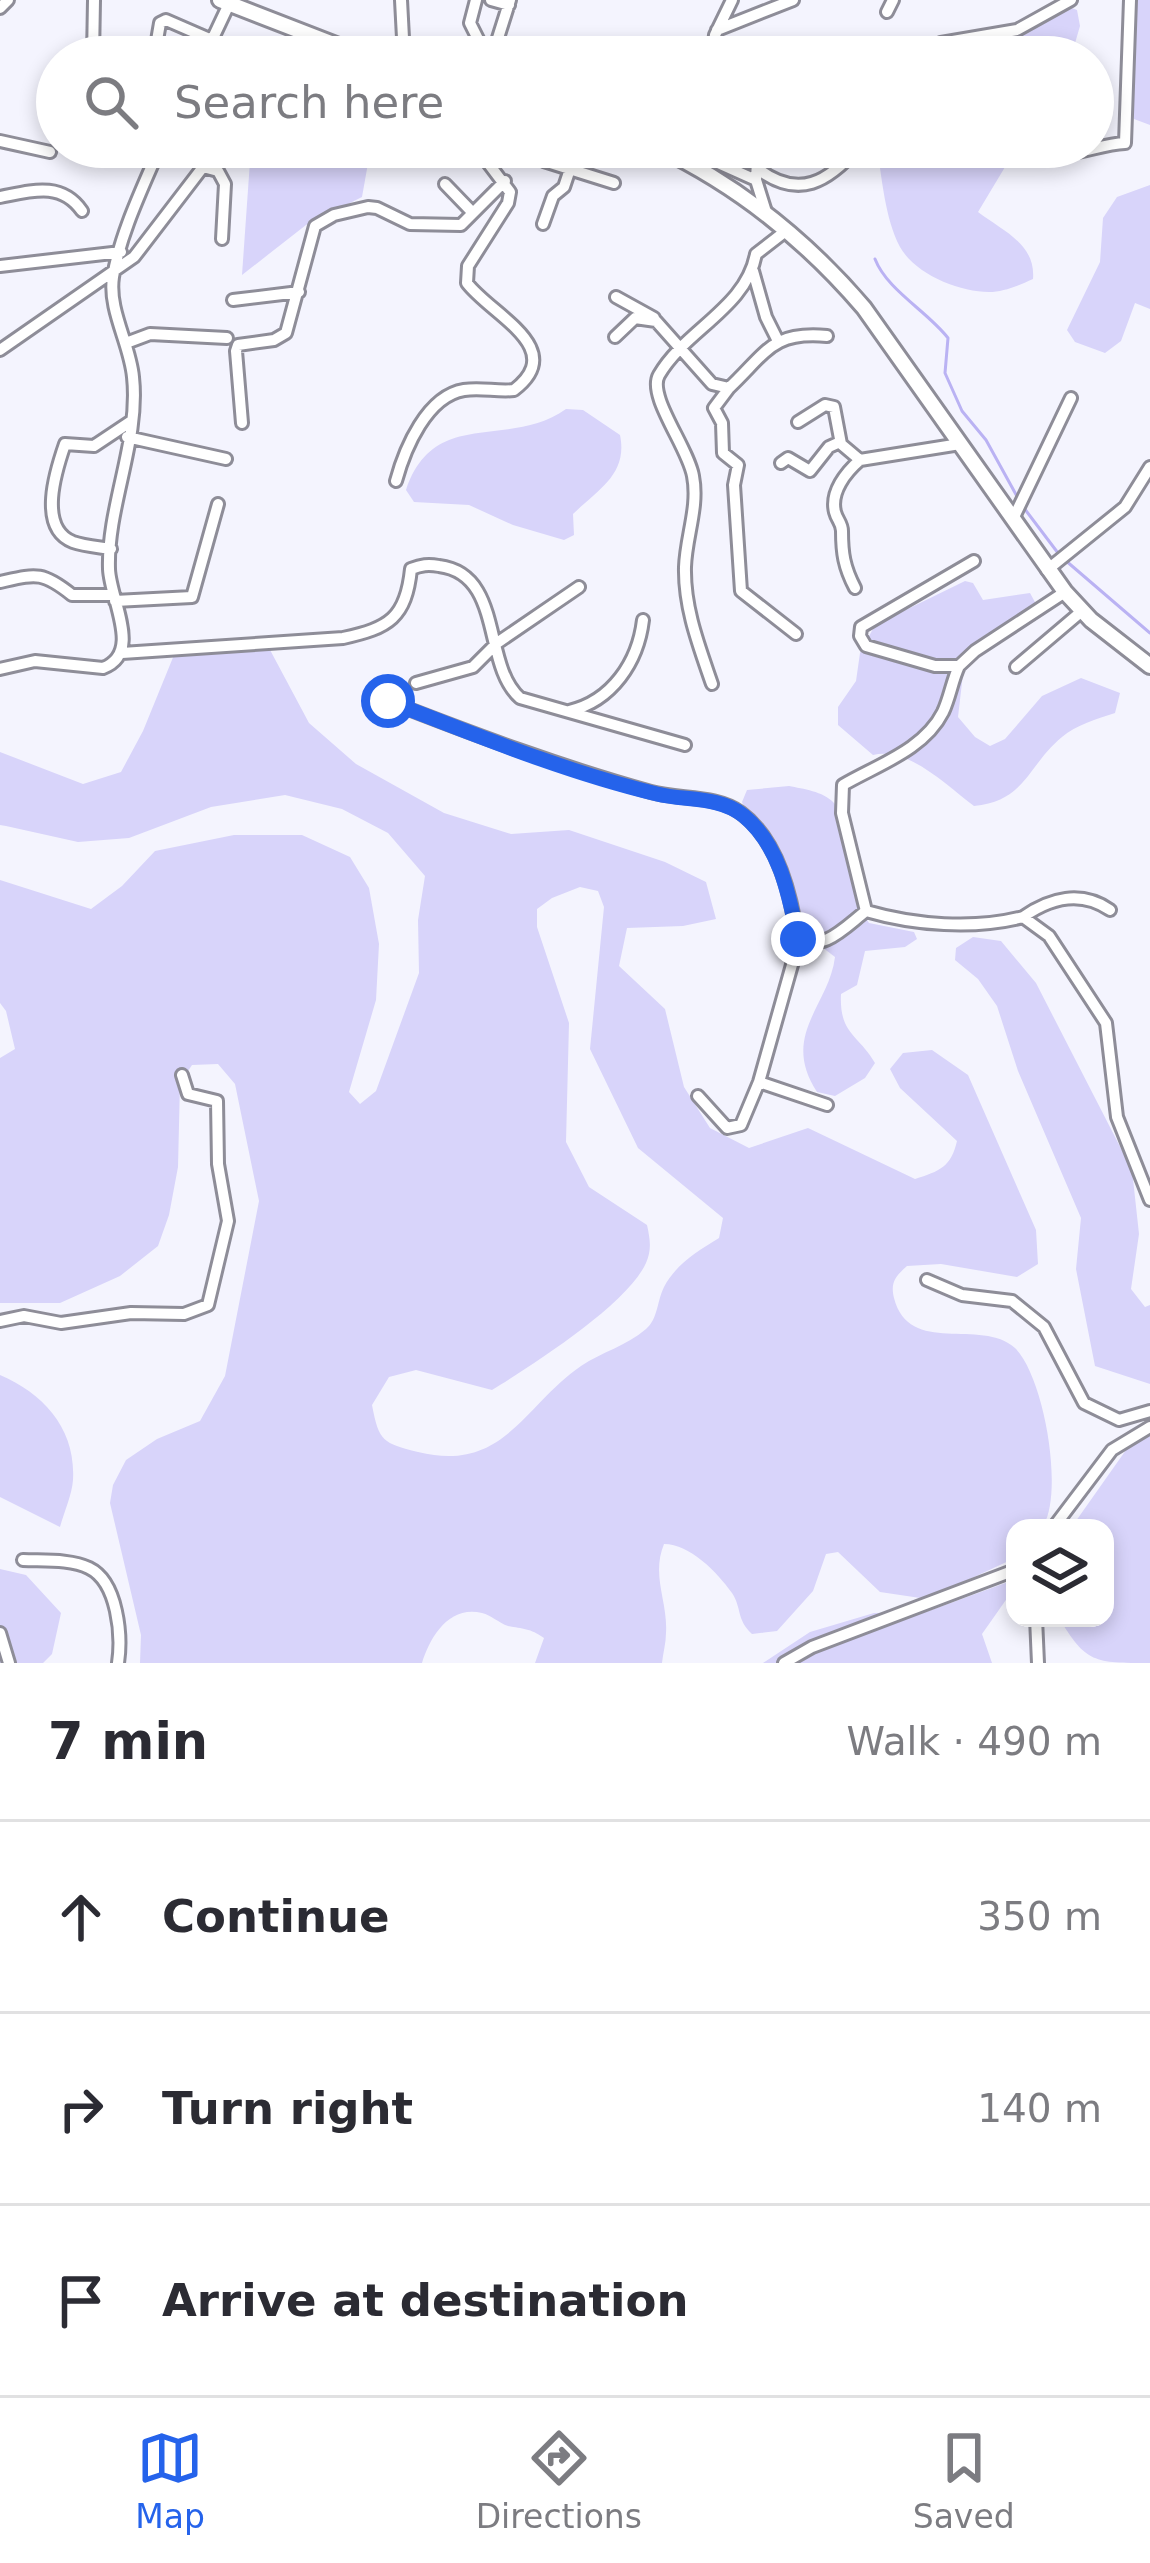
<!DOCTYPE html>
<html lang="en">
<head>
<meta charset="utf-8">
<style>
	body { margin:0; font-family:"DejaVu Sans",sans-serif; background:#f2f2f3; color:#2b2b33 }
	.controls { position:absolute; right:36px; bottom:36px; display:grid; overflow:hidden; border-radius:24px; box-shadow:0 6px 18px #0003 }
	.controls button { width:108px; height:108px; display:grid; place-items:center; padding:0; border:0; border-bottom:3px solid #e1e1e2; background:#fff; color:#2b2b33; font:60px sans-serif }
	.stop { position:absolute; width:36px; height:36px; margin:-27px; border:9px solid #2563eb; border-radius:50%; background:#fff }
	.stop.end { background:#2563eb; border-color:#fff; box-shadow:0 3px 12px #0008 }
	.list { margin:0; padding:0; list-style:none }
	h2 { display:flex; justify-content:space-between; align-items:center; height:156px; margin:0; padding:0 48px; font-size:51px }
	h2 small { font-size:39px; font-weight:400; color:#7c7c81 }
	.list li { display:grid; grid-template-columns:78px 1fr auto; gap:36px; align-items:center; box-sizing:border-box; height:192px; padding:0 48px; border-top:3px solid #e1e1e2 }
	.list b { display:block; font-size:45px; white-space:nowrap }
	.list em { font-size:39px; font-style:normal; color:#7c7c81 }
	.icon { flex:none; width:66px; height:66px; fill:none; stroke:currentColor; stroke-width:2; stroke-linecap:round; stroke-linejoin:round }
	.map { position:relative; flex:none; width:1150px; height:1663px; overflow:hidden }
	.search { position:absolute; background:#fff; box-shadow:0 6px 18px #0003; left:36px; right:36px; top:36px; height:132px; display:flex; align-items:center; gap:30px; box-sizing:border-box; padding:0 42px; border-radius:66px; color:#7c7c81; font-size:45px }
	.sheet { height:732px; background:#fff }
	nav { display:flex; justify-content:space-around; align-items:center; box-sizing:border-box; height:168px; border-top:3px solid #e1e1e2; background:#fff; font-size:33px; color:#7c7c81 }
	nav a { display:grid; justify-items:center; gap:6px }
	nav .on { color:#2563eb }
	.map>svg:first-child { display:block }
	.green { fill:#d8d4fa; fill-rule:evenodd }
	.lines { fill:none; stroke-linecap:round; stroke-linejoin:round }
	.stream { stroke:#bab2f3; stroke-width:3 }
	.minor-casing { stroke:#8e8d98; stroke-width:16 }
	.major-casing { stroke:#8e8d98; stroke-width:20 }
	.minor { stroke:#fff; stroke-width:10 }
	.major { stroke:#fff; stroke-width:14 }
	.route { stroke:#2563eb; stroke-width:15 }
</style>
</head>
<body>
<div class="map">
<svg width="1150" height="1663" viewBox="0 0 1150 1663">
	<rect width="100%" height="100%" fill="#f4f4fe"/>
	<path class="green" d="M 1136,0 L 1150,0 L 1150,125 L 1134,119 L 1131,111 Z
		M 1072,8 L 1077,10 L 1080,26 L 1071,57 L 933,57 L 966,43 L 997,39 Z
		M 251,147 L 367,147 L 370,152 L 362,197 L 306,225 L 242,275 Z
		M 1017,147 L 978,212 C 1003,231 1036,244 1033,279 C 1020,285 1004,292 989,292 C 959,292 915,274 900,247 C 885,218 882,179 877,147 Z
		M 1150,185 L 1150,309 L 1135,303 L 1121,341 L 1105,353 L 1075,342 L 1067,330 L 1100,262 L 1103,218 L 1117,197 Z
		M 566,409 L 583,410 L 620,435 C 628,474 599,489 573,514 L 574,535 L 564,540 L 513,525 L 469,505 L 414,502 L 406,490 C 434,406 509,450 566,409 Z
		M 965,581 L 973,583 L 983,600 L 1030,593 L 1036,604 L 979,639 L 963,674 L 958,717 L 975,737 L 990,746 L 1005,739 L 1042,696 L 1081,678 L 1120,693 L 1115,713 C 1097,719 1076,725 1062,737 C 1027,766 1026,801 974,806 C 947,786 908,746 873,755 L 838,725 L 838,707 L 856,681 L 860,653 L 875,625 Z
		M 269,648 L 309,723 L 356,764 L 444,813 L 511,834 L 569,830 L 665,862 L 706,882 L 716,919 L 683,926 L 627,928 L 619,966 L 665,1009 L 684,1087 L 710,1128 L 749,1148 L 808,1128 L 915,1179 C 940,1171 951,1167 957,1141 L 900,1088 L 890,1069 L 903,1053 L 932,1050 L 968,1075 L 1036,1230 L 1038,1264 L 1017,1277 L 941,1264 L 907,1266 C 896,1276 890,1282 894,1298 C 909,1357 981,1317 1015,1348 C 1044,1376 1065,1495 1042,1528 L 1015,1528 L 1015,1558 L 927,1599 L 880,1592 L 838,1552 L 826,1554 L 813,1591 L 777,1631 L 752,1634 C 736,1619 742,1608 732,1593 C 717,1572 690,1544 664,1544 C 651,1576 668,1601 666,1633 C 666,1643 663,1653 662,1663 L 535,1663 L 544,1638 C 530,1628 523,1629 508,1626 C 499,1623 491,1615 482,1613 C 449,1605 430,1637 422,1663 L 140,1663 L 141,1635 L 110,1503 L 113,1485 L 126,1460 L 157,1439 L 200,1421 L 225,1376 L 259,1201 L 235,1084 L 218,1064 L 192,1065 L 180,1083 L 178,1167 L 169,1215 L 158,1246 L 120,1276 L 60,1303 L 0,1303 L 0,1058 L 15,1049 L 6,1011 L 0,1003 L 0,880 L 91,909 L 122,886 L 155,851 L 234,835 L 302,835 L 350,857 L 369,888 L 379,944 L 376,1000 L 349,1092 L 360,1104 L 376,1091 L 419,973 L 418,920 L 425,876 L 388,833 L 342,809 L 285,795 L 211,807 L 129,838 L 78,842 L 6,826 L 0,825 L 0,752 L 83,784 L 121,772 L 143,731 L 174,655 ZM 580,887 L 598,891 L 604,907 L 590,1049 L 638,1148 L 723,1218 L 719,1238 C 698,1251 676,1264 664,1287 C 657,1301 658,1319 646,1329 C 626,1346 602,1352 581,1366 C 523,1406 504,1473 418,1452 C 383,1443 379,1442 372,1405 L 389,1377 L 416,1370 L 492,1390 C 532,1365 627,1305 646,1263 C 652,1249 650,1239 647,1225 L 589,1187 L 566,1142 L 569,1023 L 537,927 L 537,909 L 552,898 Z
		M 789,786 C 803,789 823,791 834,803 C 858,831 847,894 869,923 L 914,932 L 917,939 L 905,947 L 865,951 L 857,985 L 841,994 C 839,1034 858,1034 875,1063 L 865,1078 L 835,1096 L 817,1092 C 780,1035 829,1006 835,957 L 806,935 L 786,863 L 771,836 L 746,812 L 742,802 L 747,790 Z
		M 973,937 L 1001,941 L 1036,983 L 1132,1170 L 1139,1234 L 1131,1289 L 1145,1307 L 1150,1305 L 1150,1384 L 1095,1366 L 1076,1269 L 1081,1218 L 1018,1071 L 997,1006 L 978,979 L 955,960 L 956,948 Z
		M 0,1375 C 44,1394 76,1429 73,1480 C 72,1495 64,1512 60,1527 L 0,1497 Z
		M 1150,1435 L 1150,1663 C 1094,1663 1086,1663 1059,1618 L 1105,1618 L 1105,1528 L 1071,1528 L 1126,1450 Z
		M 0,1569 L 26,1575 L 61,1613 L 52,1654 L 43,1663 L 0,1663 Z
		M 1008,1582 L 1015,1587 L 982,1634 L 992,1663 L 763,1663 L 810,1632 L 874,1613 L 926,1612 Z"/>
	<g class="lines">
		<path class="stream" d="M 875,259 C 887,290 927,311 948,338 L 945,373 L 962,411 L 986,440 L 1019,500
			M 1024,508 L 1058,553
			M 1065,560 L 1150,633"/>
		<g class="minor-casing">
			<path id="minor" d="M 401,0 L 404,57
				M 491,0 L 509,5
				M 0,8 L 8,0
				M 887,12 L 893,0
				M 717,30 L 793,0
				M 125,54 L 155,52 L 160,23 L 166,20 L 212,40
				M 93,57 L 94,0
				M 204,57 L 229,4
				M 466,57 L 478,52 L 481,45 L 470,23 L 476,0
				M 492,57 L 510,0
				M 712,57 L 715,35 L 732,0
				M 923,57 L 941,43 L 1017,30 L 1071,0
				M 0,141 L 50,152
				M 540,147 L 544,161 L 614,183
				M 751,147 L 757,160 L 756,180 L 766,212
				M 1052,154 C 1078,156 1100,144 1125,143 L 1130,0
				M 685,160 L 709,159 L 756,180
				M 758,169 C 799,200 828,182 859,147
				M 445,184 L 473,213
				M 0,197 C 31,191 61,181 82,211
				M 543,224 L 553,196 L 564,187 L 570,169
				M 0,266 L 121,252
				M 753,271 L 766,317 L 778,341
				M 616,297 L 654,318
				M 233,300 L 299,292
				M 615,337 L 635,318 L 656,321 L 712,384 L 729,388 C 767,352 772,331 827,336
				M 126,343 L 150,334 L 227,338
				M 0,350 L 134,257 L 203,167 L 218,171 L 225,184 L 222,239
				M 729,388 L 714,408 L 722,423 L 723,453 L 738,465 L 734,485 L 741,591 L 796,634
				M 798,422 L 825,405 L 834,407 L 841,444 L 860,460 L 960,444
				M 242,423 L 236,351 L 238,345 L 274,340 L 286,333 L 315,226 L 334,215 L 368,207 L 377,208 L 410,224 L 461,225 L 505,181
				M 127,437 L 226,459
				M 781,463 L 788,458 L 810,471 L 829,447 L 840,442
				M 396,481 C 405,448 427,396 464,390 C 481,387 497,392 514,390 C 569,348 491,315 467,283 L 468,266 L 508,203 L 510,192 L 476,147
				M 1013,519 L 1071,398
				M 111,549 C 99,547 84,546 73,542 C 37,528 56,470 65,444 L 94,446 L 130,422
				M 974,561 L 861,627 L 860,636 L 866,646 L 935,666 L 959,666 L 975,651 L 1065,592
				M 1047,570 L 1125,507 L 1150,467
				M 0,582 C 36,574 42,571 72,595 L 113,595
				M 855,588 C 844,567 842,553 842,531 C 842,523 837,520 835,512 C 830,492 846,472 860,460
				M 115,601 L 192,597 L 218,504
				M 122,653 L 343,638 C 389,628 406,618 411,569 C 421,565 428,564 439,566 C 504,574 482,665 520,698 L 685,745
				M 1016,667 L 1082,611
				M 0,669 L 35,661 L 103,668 C 143,653 110,600 109,569 C 107,506 140,441 133,377 C 130,344 108,310 113,277 C 120,234 143,187 160,147
				M 416,683 L 473,667 L 497,643 L 579,587
				M 712,684 C 699,646 684,608 685,567 C 686,536 699,507 693,476 C 688,447 647,396 659,375 C 685,330 746,308 756,254 L 787,230
				M 388,701 C 475,735 561,767 651,792 C 680,800 717,795 741,813 C 778,840 791,894 797,937 C 822,954 845,927 866,911 C 914,925 974,930 1023,917 L 1049,936 L 1106,1023 L 1117,1117 L 1150,1200
				M 569,711 C 612,701 638,662 643,620
				M 866,911 L 842,813 L 843,785 C 877,765 924,750 943,712 C 950,697 952,681 959,666
				M 1023,917 C 1050,898 1081,890 1110,910
				M 759,1082 L 827,1105
				M 698,1096 L 727,1128 L 741,1125 L 759,1082 L 799,940
				M 927,1280 L 962,1295 L 1012,1301 L 1044,1327 L 1084,1403 L 1119,1420 L 1150,1411
				M 0,1321 L 24,1316 L 61,1323 L 131,1313 L 184,1314 L 208,1305 L 228,1221 L 218,1164 L 217,1101 L 188,1094 L 182,1075
				M 1053,1528 L 1112,1450 L 1150,1427
				M 23,1560 C 43,1561 71,1559 89,1568 C 118,1582 122,1636 118,1663
				M 1036,1618 L 1038,1663
				M 0,1633 L 9,1663
				M 784,1663 L 812,1647 L 1015,1570"/>
		</g>
		<g class="major-casing">
			<path id="major" d="M 220,0 L 367,57
				M 657,147 C 739,186 806,240 864,308 L 1065,592 L 1091,620 L 1150,666"/>
		</g>
		<use href="#minor" class="minor"/>
		<use href="#major" class="major"/>
	</g>
	<g class="lines">
		<path class="route" d="M 388,701 C 476,735 565,772 657,794 C 685,801 720,796 744,816 C 780,846 789,895 798,939"/>
	</g>
</svg>
<div class="controls">
<button><svg class="icon" aria-label="layers" viewBox="0 0 24 24"><path d="M12 4l9 5-9 5-9-5zM3 14l9 5 9-5"/></svg></button>
</div>
<div class="stop" style="left:388px;top:701px"></div>
<div class="stop end" style="left:798px;top:939px"></div>
<div class="search"><svg class="icon" aria-label="search" viewBox="0 0 24 24"><circle cx="10" cy="10" r="6"/><path d="M15 15l6 6"/></svg>Search here</div>
</div>
<section class="sheet">
<h2>7 min<small>Walk · 490 m</small></h2>
<ul class="list">
<li><svg class="icon" aria-label="ahead" viewBox="0 0 24 24"><path d="M12 20V5M6 11l6-6 6 6"/></svg><div><b>Continue</b></div><em>350 m</em></li>
<li><svg class="icon" aria-label="right" viewBox="0 0 24 24"><path d="M7 20v-9h11M14 6l5 5-5 5"/></svg><div><b>Turn right</b></div><em>140 m</em></li>
<li><svg class="icon" aria-label="arrive" viewBox="0 0 24 24"><path d="M6 21V4h12l-3 4 3 4H6"/></svg><div><b>Arrive at destination</b></div></li>
</ul>
</section>
<nav>
<a class="on"><svg class="icon" aria-label="map" viewBox="0 0 24 24"><path d="M3 6l6-2 6 2 6-2v14l-6 2-6-2-6 2zM9 4v14M15 6v14"/></svg>Map</a>
<a><svg class="icon" aria-label="directions" viewBox="0 0 24 24"><path d="M12 3l9 9-9 9-9-9zM9 14v-3h6M13 9l2 2-2 2"/></svg>Directions</a>
<a><svg class="icon" aria-label="saved" viewBox="0 0 24 24"><path d="M7 4h10v16l-5-4-5 4z"/></svg>Saved</a>
</nav>
</body>
</html>
